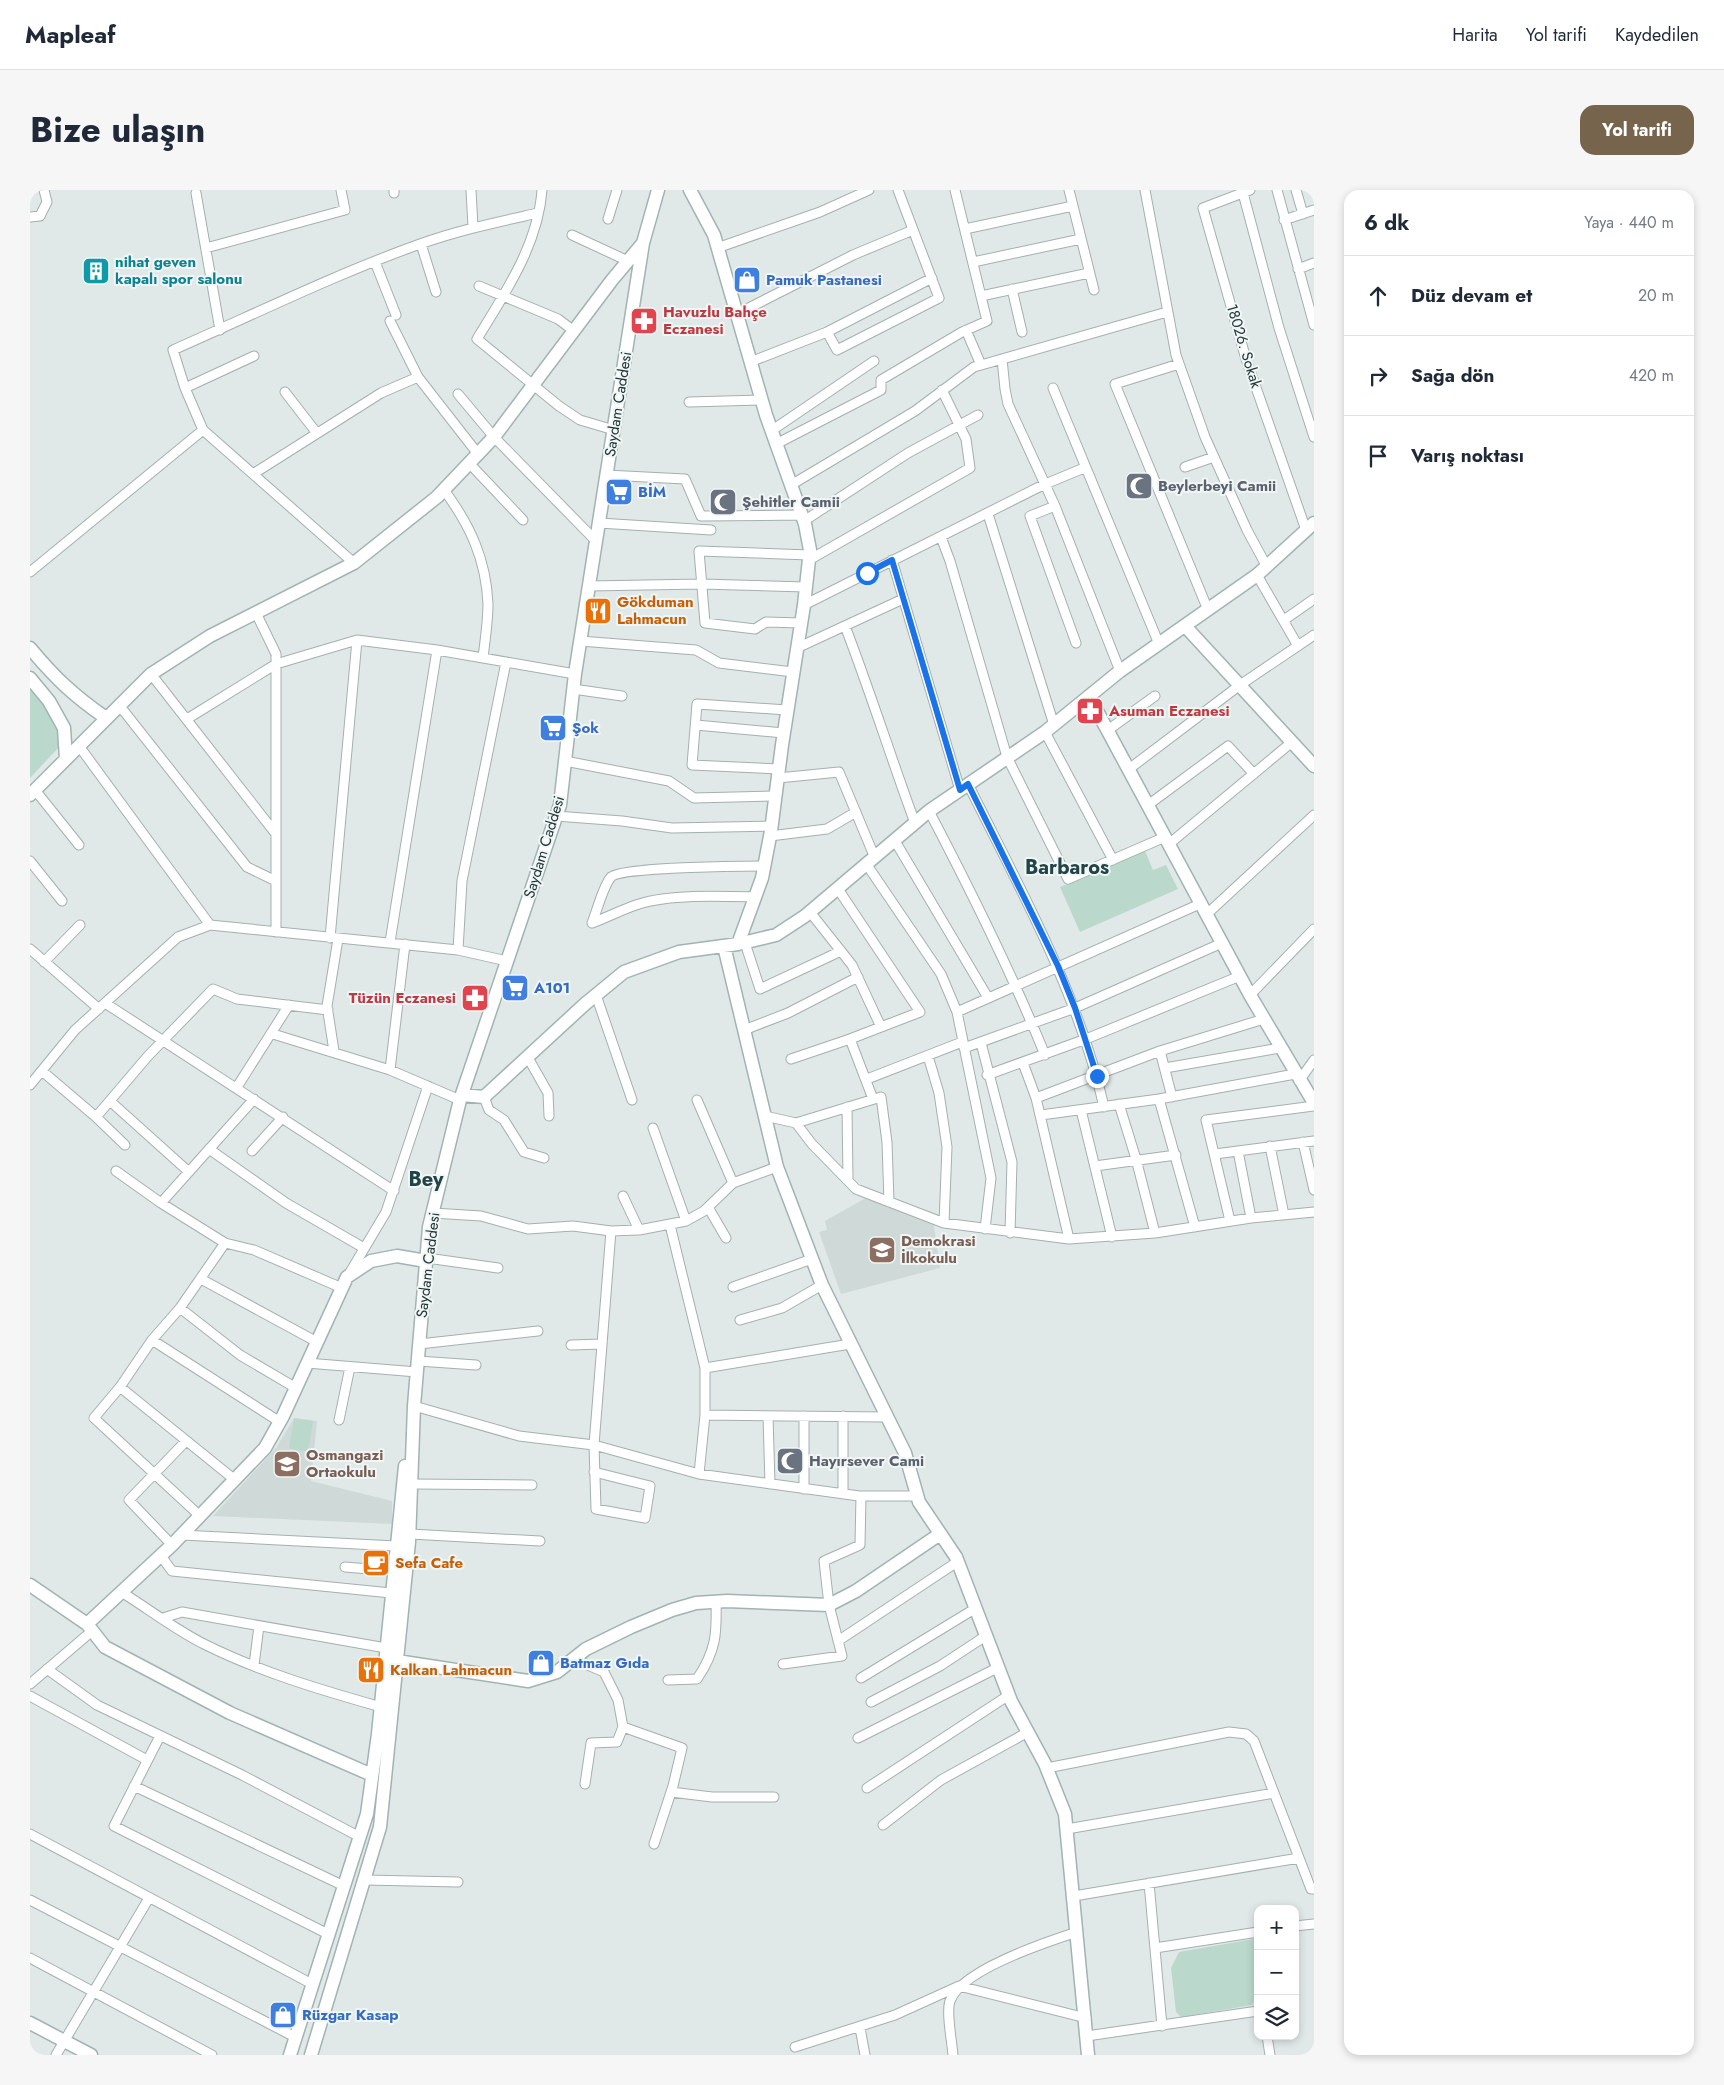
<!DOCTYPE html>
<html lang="tr">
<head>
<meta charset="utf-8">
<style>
	body { margin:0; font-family:Jost,sans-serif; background:#f6f6f7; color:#1f2937 }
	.controls { position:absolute; right:15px; bottom:15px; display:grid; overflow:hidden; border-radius:10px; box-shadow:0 2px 8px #0003 }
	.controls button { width:45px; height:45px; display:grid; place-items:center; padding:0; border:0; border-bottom:1px solid #e0e1e3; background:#fff; color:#1f2937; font:25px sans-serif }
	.stop { position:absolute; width:15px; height:15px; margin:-11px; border:4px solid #1a73e8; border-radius:50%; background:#fff }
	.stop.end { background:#1a73e8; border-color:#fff; box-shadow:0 1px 5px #0008 }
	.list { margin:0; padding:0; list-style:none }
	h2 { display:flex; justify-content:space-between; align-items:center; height:65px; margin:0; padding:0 20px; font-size:21px }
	h2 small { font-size:16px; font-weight:400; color:#747a83 }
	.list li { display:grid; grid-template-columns:32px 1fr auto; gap:15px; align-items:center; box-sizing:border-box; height:80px; padding:0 20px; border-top:1px solid #e0e1e3 }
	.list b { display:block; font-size:19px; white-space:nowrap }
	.list em { font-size:16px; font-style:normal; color:#747a83 }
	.icon { flex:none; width:28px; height:28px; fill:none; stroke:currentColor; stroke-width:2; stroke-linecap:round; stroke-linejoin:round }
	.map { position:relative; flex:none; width:1284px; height:1865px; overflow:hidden; border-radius:15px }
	header { display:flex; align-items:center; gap:30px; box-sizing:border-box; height:70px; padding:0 25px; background:#fff; border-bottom:1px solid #e0e1e3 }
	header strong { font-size:24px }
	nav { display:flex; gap:28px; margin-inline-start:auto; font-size:18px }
	.intro { display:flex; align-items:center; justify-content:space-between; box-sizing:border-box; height:120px; padding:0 30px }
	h1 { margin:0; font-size:35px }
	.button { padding:12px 22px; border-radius:15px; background:#76644d; color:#fff; font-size:18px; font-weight:700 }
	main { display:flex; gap:30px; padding:0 30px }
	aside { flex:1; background:#fff; border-radius:15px; box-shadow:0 2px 8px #0003 }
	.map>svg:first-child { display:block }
	.built { fill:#cfd9d7 }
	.green { fill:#bbd8cc }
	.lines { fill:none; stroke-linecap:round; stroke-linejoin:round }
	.street-casing { stroke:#a4b0af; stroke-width:11 }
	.secondary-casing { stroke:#a1b3b2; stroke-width:15 }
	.street { stroke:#fff; stroke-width:9 }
	.secondary { stroke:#fff; stroke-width:12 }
	.route { stroke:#1a73e8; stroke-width:6 }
	.labels { text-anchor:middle; stroke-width:4; stroke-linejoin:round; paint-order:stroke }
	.culture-label { font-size:15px; font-weight:bold; fill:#0d838f; stroke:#f0f6f5; text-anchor:start }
	.shop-label { font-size:15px; font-weight:bold; fill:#366cbe; stroke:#f0f6f5; text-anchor:start }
	.health-label { font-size:15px; font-weight:bold; fill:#be3a42; stroke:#f0f6f5; text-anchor:start }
	.street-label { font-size:15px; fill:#233637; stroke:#f0f6f5 }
	.worship-label { font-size:15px; font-weight:bold; fill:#5b616d; stroke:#f0f6f5; text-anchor:start }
	.food-label { font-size:15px; font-weight:bold; fill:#c56008; stroke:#f0f6f5; text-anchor:start }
	.education-label { font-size:15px; font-weight:bold; fill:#785e54; stroke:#f0f6f5; text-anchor:start }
	.district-label { font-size:20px; font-weight:bold; fill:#224447; stroke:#f0f6f5 }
</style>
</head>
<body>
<header>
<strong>Mapleaf</strong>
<nav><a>Harita</a><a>Yol tarifi</a><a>Kaydedilen</a></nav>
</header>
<div class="intro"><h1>Bize ulaşın</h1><a class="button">Yol tarifi</a></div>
<main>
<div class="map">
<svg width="1284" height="1865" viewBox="0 0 1284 1865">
	<rect width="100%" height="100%" fill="#e0e9e8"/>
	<path class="built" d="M 841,1005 L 903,1029 L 910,1078 L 811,1104 L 789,1042 L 797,1040 L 795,1031 Z
		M 264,1228 L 287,1231 L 281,1291 L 362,1311 L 362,1334 L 183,1326 L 246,1258 Z"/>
	<path class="green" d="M 0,497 L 29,534 L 31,555 L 0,588 Z
		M 1115,661 L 1123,680 L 1136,675 L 1148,699 L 1050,742 L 1030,697 Z
		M 264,1228 L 283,1231 L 278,1262 L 259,1258 Z
		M 1224,1749 L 1227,1807 L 1222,1815 L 1151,1827 L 1146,1822 L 1141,1778 L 1149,1762 Z"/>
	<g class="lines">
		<g class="street-casing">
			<path id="street" d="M 364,0 L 364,3
				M 441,0 L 443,37
				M 512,0 C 508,55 475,103 447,149 L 529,216 L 550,230 L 584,240
				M 868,0 L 909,108 L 807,160 L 797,142 L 902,88
				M 1039,0 L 1064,100
				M 1115,0 L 1146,165 L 1175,247 L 1217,340 L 1237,377
				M 1220,0 L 1173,18 L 1216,169 L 1276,340
				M 1247,0 L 1284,135
				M 1266,0 L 1273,24
				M 166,3 L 190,140
				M 1213,3 L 1249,138 L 1284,247
				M 0,27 L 10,26 L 17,12 L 14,0
				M 578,29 L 587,0
				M 1254,30 L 1284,20
				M 935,39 L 1043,16
				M 542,45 L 598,71
				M 391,54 L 406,102
				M 176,58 L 315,20 L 311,0
				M 687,58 L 790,22 L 839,0
				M 345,72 L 366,125
				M 943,72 L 1051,49
				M 1268,79 L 1284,73
				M 449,96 L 528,129 L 544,141
				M 982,99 L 992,142
				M 951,106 L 1059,83
				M 707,124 L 823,65 L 883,40
				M 360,131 L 388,187
				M 936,140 L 951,175
				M 972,169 L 975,199 L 978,214 L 1025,316 L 1090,481
				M 720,172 L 797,142
				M 1149,174 L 1085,194 L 1178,420
				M 155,198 L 224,166
				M 1023,198 L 1129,454
				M 255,202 L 286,242
				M 428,204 L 464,247 L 566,351
				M 659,212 L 731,210
				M 741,241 L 844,171
				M 746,254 L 851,200 L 851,190 L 932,142 L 957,131 L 925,0
				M 439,273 L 493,330
				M 1155,277 L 1184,267
				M 223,284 L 351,203 L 388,187 L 448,264
				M 576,285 L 655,289 L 671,326 L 772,325
				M 761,295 L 885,221 L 944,177 L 1137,122
				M 414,300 C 440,335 456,369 458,414 C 458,432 455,450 453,468
				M 1025,316 L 1000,326 L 1046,453
				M 958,324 L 1024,535
				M 774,331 L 878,263 L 948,225
				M 569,333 L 681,340
				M 911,347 L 920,371 L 977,567 L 1038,689 L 1135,647
				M 779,370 L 940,278 L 936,249 L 912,200
				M 862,370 L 930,600
				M 324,373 L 173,240 L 155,198 L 143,160 C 225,124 306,84 390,54 C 429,40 468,32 508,23
				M 0,382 L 173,240
				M 1227,385 L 1268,456
				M 559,396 L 671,394 L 776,397
				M 774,415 L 1013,295 L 1054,278
				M 226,423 L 246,464 L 246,742
				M 1254,430 L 1284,409
				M 771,433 L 736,432 L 725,439 L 675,433 L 669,361 L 779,365
				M 815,436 C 840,501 861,568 885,633
				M 550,451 L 666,460 L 689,473 L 763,482
				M 767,458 L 873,409
				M 121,484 L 246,644
				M 543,499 L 592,506
				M 89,515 L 217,677 L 246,691
				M 157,529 L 246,474 L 327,450 L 407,460 L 545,484
				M 666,535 L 754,543
				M 1078,540 L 1125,506
				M 1015,542 L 1083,670
				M 49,556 L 180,735
				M 535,571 L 639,591 L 664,608 L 746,606
				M 749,579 L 662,575 L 667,514 L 757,520
				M 1099,579 L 1210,495 L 1284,445
				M 748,588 L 809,582 L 845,668
				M 938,594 C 990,699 1048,801 1074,917
				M 5,600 L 49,655
				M 1118,615 L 1198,556 L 1224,584
				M 899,621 C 941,701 981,781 1015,865
				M 526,626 L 592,631 L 642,638 L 742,636
				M 740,646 L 797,639 L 826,622
				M 865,651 L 957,806
				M 1139,654 L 1262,552
				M 0,671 L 32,711
				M 837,675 L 911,784 L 927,822 L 961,988 L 955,1039
				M 808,699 L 890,822 L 851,837
				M 780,722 L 822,775 L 851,837 L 820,849 L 843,909
				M 1177,724 L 1284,625
				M 562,733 C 567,721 573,696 581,687 C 590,677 713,676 734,676
				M 562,733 C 578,727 593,719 609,714 C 641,704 690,706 725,707
				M 300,748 L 327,450
				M 360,752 L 407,460
				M 715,753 L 730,799 L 811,761
				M 0,759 L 69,819
				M 428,760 L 432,691 L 476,472
				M 14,772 L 50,735
				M 566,805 L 602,910
				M 1220,805 L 1284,739
				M 75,813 L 364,1001
				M 927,822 L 1172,713
				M 714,840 L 758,823 L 828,787
				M 243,844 L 360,880 L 430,910
				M 951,853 L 982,972 L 980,1043
				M 934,858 L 1045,818 L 1192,753
				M 304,861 L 297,816 L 308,749
				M 1130,861 L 1142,907
				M 497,866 L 518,903 L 519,926
				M 898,866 L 909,903 L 917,957 L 914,1033
				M 761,869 L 820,849
				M 993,873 L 1006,908 L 1039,1049
				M 1135,878 L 1250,858
				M 360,880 L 375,754
				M 12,881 L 66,927 L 95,955
				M 957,885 L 1056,849 L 1210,786
				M 837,889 L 932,852
				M 1269,891 L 1284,870
				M 0,895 L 45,840 L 148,747 L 180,735 L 428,760 L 477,771
				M 207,897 L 259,815
				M 454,907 L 459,920 L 474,930 L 494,962 L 514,968
				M 1006,908 L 1130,861 L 1234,829
				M 1129,909 L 1165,1037
				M 667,910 L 703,993
				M 80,911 L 159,982
				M 1089,914 L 1106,969 L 1125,1043
				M 817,917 L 818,990
				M 1051,920 L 1082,1047
				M 1011,925 L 1129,909 L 1265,884
				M 735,926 L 766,933 L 782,954 L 826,999 L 914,1033 L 1039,1049 L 1125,1043 L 1221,1028 L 1284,1022
				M 66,927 L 118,866 L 183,799 L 207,809 L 298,820
				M 766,933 L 851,907 L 857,952 L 859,1012
				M 623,938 L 656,1031
				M 1273,952 L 1284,1000
				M 1240,956 L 1254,1025
				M 179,959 L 256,1013 L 334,1058
				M 222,961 L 253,927
				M 1208,961 L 1221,1028
				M 1185,964 L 1284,951
				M 1065,976 L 1146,965
				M 86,981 L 131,1013 L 195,1053 L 224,1060 L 312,1098
				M 593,1006 L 609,1040
				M 131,1013 L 224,909
				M 678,1017 L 696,1048
				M 403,1023 L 451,1026 L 498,1039 L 543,1036 L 581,1041 L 609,1040 L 656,1031 L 674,1021 L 703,993 L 747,977
				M 1200,1031 L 1176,930 L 1284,916
				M 640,1035 L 675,1178 L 675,1225 L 669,1284
				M 397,1068 L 468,1078
				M 319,1084 L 356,1022 L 398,896
				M 171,1089 L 287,1152
				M 703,1097 L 782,1069
				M 150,1118 L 210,1165 L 266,1198
				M 710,1130 L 752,1118 L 792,1095
				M 122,1150 L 250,1232
				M 389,1154 L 508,1141
				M 541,1155 L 572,1154
				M 388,1171 L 446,1175
				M 277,1173 L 387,1182
				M 675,1178 L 820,1154
				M 90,1197 L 205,1290
				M 384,1216 L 489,1246 L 564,1255 L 669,1284 L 829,1306 L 887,1306
				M 675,1225 L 856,1227
				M 738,1226 L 740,1294
				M 774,1226 L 774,1299
				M 309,1230 L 320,1177
				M 564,1282 L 620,1296 L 615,1328 L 566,1319 L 564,1255 L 581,1041
				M 381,1294 L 502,1295
				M 813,1304 L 813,1226
				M 170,1326 L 64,1228 L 90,1197 L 122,1150 L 150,1118 L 195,1053
				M 380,1344 L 510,1351
				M 152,1345 L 366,1356
				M 142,1355 L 99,1310 L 156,1251
				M 131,1366 L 142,1381 L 361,1403
				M 315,1377 L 363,1381
				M 93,1403 C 120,1420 146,1440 174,1454 C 230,1482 291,1500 351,1517
				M 133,1428 L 152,1422 L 356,1458
				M 808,1451 L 927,1372
				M 544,1469 L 574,1482 L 588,1510 L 593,1537 L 652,1558 L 643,1596 L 624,1654
				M 753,1474 L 812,1466 L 799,1415 L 794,1371 L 830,1355 L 831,1306
				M 224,1475 L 229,1436
				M 17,1479 L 67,1515 L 212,1585 L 330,1647
				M 831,1488 L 946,1418
				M 638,1490 L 667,1489 C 686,1461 687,1444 686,1411
				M 0,1494 L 62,1441
				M 0,1506 L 117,1570
				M 841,1512 L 910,1476 L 957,1445
				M 130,1546 L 84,1636 L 298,1744
				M 828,1548 L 969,1477
				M 1017,1578 L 1199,1542 L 1216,1544 L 1224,1551 L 1281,1699 L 1284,1699
				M 555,1594 L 561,1553 L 587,1552 L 593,1537
				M 104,1596 L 314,1696
				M 837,1598 L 979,1505
				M 641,1602 L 682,1607 L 744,1607
				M 853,1635 L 911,1590 L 998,1542
				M 1037,1639 L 1244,1603
				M 0,1644 L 282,1794
				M 335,1690 L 428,1692
				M 1119,1693 L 1132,1836
				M 1044,1706 L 1269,1668
				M 0,1710 L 265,1847
				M 1265,1736 L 1284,1734
				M 1125,1758 L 1228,1742
				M 0,1768 L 182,1865
				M 830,1838 L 835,1865
				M 1057,1846 L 1228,1821
				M 1237,1846 L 1240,1865
				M 765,1857 L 865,1825 L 929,1796 L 1056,1828
				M 26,1865 L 119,1708
				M 923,1865 C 922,1852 916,1822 920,1811 C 931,1780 1016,1752 1047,1742"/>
		</g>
		<g class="secondary-casing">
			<path id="secondary" d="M 660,0 L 684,45 L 736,225 L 775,334 L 780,360 L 774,415 L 752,555 L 741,641 L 732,688 L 708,754
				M 1155,436 L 1284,576
				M 0,458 C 25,488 44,506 76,528
				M 0,488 L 19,511 L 34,538 L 36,569
				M 1059,506 L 1220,805 L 1284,913
				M 0,605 L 121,484 L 180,446 L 324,373 L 407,307 L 464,247 L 582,90 L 613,53
				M 694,756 L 747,977 L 792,1095 L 875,1263 L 889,1312 L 926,1367 L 981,1511 L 1015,1574 L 1035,1624 L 1058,1865
				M 432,905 L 454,907 L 555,814 L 594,782 L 649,762 L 708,754 L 746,745 L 775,726 L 899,621 L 1015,542 L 1090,481 L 1227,385 L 1284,333
				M 0,1395 L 57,1434 L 142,1355 L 235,1258 L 253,1226 L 317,1087 L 341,1071 L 367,1066 L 396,1071
				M 57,1434 L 75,1457 L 200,1523 L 342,1585
				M 367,1471 L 498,1491 L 527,1482 L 556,1459 L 601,1437 L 642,1420 L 666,1413 L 697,1411 L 799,1415 L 826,1401 L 910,1344
				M 0,1833 L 61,1865
				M 260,1865 L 337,1624 L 348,1544 L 375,1276
				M 281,1865 L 350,1637 L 379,1352 L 384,1216 L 399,1037 L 430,910 L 530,615 L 545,484 L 613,53 L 628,0"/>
		</g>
		<use href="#street" class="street"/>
		<use href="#secondary" class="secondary"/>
	</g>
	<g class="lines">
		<path class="route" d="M 837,383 L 862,370 L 930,600 L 938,594 L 1028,776 L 1045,818 L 1067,886"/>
	</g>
	<defs>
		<g id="building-square" transform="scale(1.4375)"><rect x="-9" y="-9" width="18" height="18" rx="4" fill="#0f9aa8" stroke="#f0f6f5"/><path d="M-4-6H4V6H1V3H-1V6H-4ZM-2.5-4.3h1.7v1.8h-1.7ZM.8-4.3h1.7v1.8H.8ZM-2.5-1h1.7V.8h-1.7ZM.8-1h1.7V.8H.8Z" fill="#fff"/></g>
		<g id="shop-square" transform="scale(1.4375)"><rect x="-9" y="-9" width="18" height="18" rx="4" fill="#3f7fe0" stroke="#f0f6f5"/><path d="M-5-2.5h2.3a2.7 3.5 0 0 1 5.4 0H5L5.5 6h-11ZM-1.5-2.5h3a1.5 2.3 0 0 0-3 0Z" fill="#fff"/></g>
		<g id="pharmacy-square" transform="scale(1.4375)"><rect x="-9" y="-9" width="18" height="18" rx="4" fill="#e0444e" stroke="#f0f6f5"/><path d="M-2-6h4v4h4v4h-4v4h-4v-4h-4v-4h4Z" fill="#fff"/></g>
		<g id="mosque-square" transform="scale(1.4375)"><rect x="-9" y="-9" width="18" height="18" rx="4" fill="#6b7280" stroke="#f0f6f5"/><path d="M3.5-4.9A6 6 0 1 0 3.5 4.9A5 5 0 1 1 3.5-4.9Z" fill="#fff"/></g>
		<g id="supermarket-square" transform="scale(1.4375)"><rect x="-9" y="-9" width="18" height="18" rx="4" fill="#3f7fe0" stroke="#f0f6f5"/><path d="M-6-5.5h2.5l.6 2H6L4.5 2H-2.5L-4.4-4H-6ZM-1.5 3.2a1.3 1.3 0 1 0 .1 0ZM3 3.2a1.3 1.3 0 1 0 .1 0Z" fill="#fff"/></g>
		<g id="restaurant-square" transform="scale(1.4375)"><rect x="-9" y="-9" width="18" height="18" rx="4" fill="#e8710a" stroke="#f0f6f5"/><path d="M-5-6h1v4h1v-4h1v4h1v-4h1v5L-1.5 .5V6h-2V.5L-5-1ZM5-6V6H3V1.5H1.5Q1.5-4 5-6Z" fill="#fff"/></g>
		<g id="school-square" transform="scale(1.4375)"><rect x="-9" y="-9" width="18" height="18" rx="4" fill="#8d6e63" stroke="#f0f6f5"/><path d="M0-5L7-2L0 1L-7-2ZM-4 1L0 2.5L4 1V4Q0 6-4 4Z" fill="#fff"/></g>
		<g id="cafe-square" transform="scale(1.4375)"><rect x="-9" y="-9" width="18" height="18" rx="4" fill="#e8710a" stroke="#f0f6f5"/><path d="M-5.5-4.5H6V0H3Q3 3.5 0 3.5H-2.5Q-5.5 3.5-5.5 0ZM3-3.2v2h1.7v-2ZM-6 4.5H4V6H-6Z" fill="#fff"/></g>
	</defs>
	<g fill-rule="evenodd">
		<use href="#building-square" x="66" y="81"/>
		<use href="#shop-square" x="717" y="90"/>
		<use href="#pharmacy-square" x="614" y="131"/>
		<use href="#mosque-square" x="1109" y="296"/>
		<use href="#supermarket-square" x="589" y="302"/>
		<use href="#mosque-square" x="693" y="312"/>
		<use href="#restaurant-square" x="568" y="421"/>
		<use href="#pharmacy-square" x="1060" y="521"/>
		<use href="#supermarket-square" x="523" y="538"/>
		<use href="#supermarket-square" x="485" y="798"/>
		<use href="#pharmacy-square" x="445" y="808"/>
		<use href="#school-square" x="852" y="1060"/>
		<use href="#mosque-square" x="760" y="1271"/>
		<use href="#school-square" x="257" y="1274"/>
		<use href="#cafe-square" x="346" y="1373"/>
		<use href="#shop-square" x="511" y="1473"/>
		<use href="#restaurant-square" x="341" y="1480"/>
		<use href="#shop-square" x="253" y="1825"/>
	</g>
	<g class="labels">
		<g class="culture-label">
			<text x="85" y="77">nihat geven<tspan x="85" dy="17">kapalı spor salonu</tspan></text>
		</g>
		<g class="shop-label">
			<text x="736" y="95">Pamuk Pastanesi</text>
			<text x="608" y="307">BİM</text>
			<text x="542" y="543">Şok</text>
			<text x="504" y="803">A101</text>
			<text x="530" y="1478">Batmaz Gıda</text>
			<text x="272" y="1830">Rüzgar Kasap</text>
		</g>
		<g class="health-label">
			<text x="633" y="127">Havuzlu Bahçe<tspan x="633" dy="17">Eczanesi</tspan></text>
			<text x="1079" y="526">Asuman Eczanesi</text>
			<text x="426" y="813" text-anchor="end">Tüzün Eczanesi</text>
		</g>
		<g class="street-label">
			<text transform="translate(1214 156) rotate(73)" y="5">18026. Sokak</text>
			<text transform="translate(588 214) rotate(-81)" y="5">Saydam Caddesi</text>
			<text transform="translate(514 657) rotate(-73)" y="5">Saydam Caddesi</text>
			<text transform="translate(398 1075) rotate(-83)" y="5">Saydam Caddesi</text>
		</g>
		<g class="worship-label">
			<text x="1128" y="301">Beylerbeyi Camii</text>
			<text x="712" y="317">Şehitler Camii</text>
			<text x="779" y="1276">Hayırsever Cami</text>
		</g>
		<g class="food-label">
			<text x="587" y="417">Gökduman<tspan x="587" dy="17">Lahmacun</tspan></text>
			<text x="365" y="1378">Sefa Cafe</text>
			<text x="360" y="1485">Kalkan Lahmacun</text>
		</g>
		<g class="education-label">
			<text x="871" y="1056">Demokrasi<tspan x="871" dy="17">İlkokulu</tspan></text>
			<text x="276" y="1270">Osmangazi<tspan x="276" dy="17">Ortaokulu</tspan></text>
		</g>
		<g class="district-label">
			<text x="1037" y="684">Barbaros</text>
			<text x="396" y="996">Bey</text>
		</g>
	</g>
</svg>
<div class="controls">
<button>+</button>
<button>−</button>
<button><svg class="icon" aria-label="layers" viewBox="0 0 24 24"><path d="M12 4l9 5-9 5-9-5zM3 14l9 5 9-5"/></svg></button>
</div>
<div class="stop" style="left:837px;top:383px"></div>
<div class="stop end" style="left:1067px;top:886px"></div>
</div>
<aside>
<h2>6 dk<small>Yaya · 440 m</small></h2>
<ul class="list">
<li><svg class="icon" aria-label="ahead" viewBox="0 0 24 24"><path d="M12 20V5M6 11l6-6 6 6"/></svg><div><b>Düz devam et</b></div><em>20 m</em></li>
<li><svg class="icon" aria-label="right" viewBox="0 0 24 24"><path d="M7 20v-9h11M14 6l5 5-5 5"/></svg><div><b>Sağa dön</b></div><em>420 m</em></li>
<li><svg class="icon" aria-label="arrive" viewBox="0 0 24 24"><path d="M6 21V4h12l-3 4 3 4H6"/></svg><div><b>Varış noktası</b></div></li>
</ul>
</aside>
</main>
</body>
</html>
